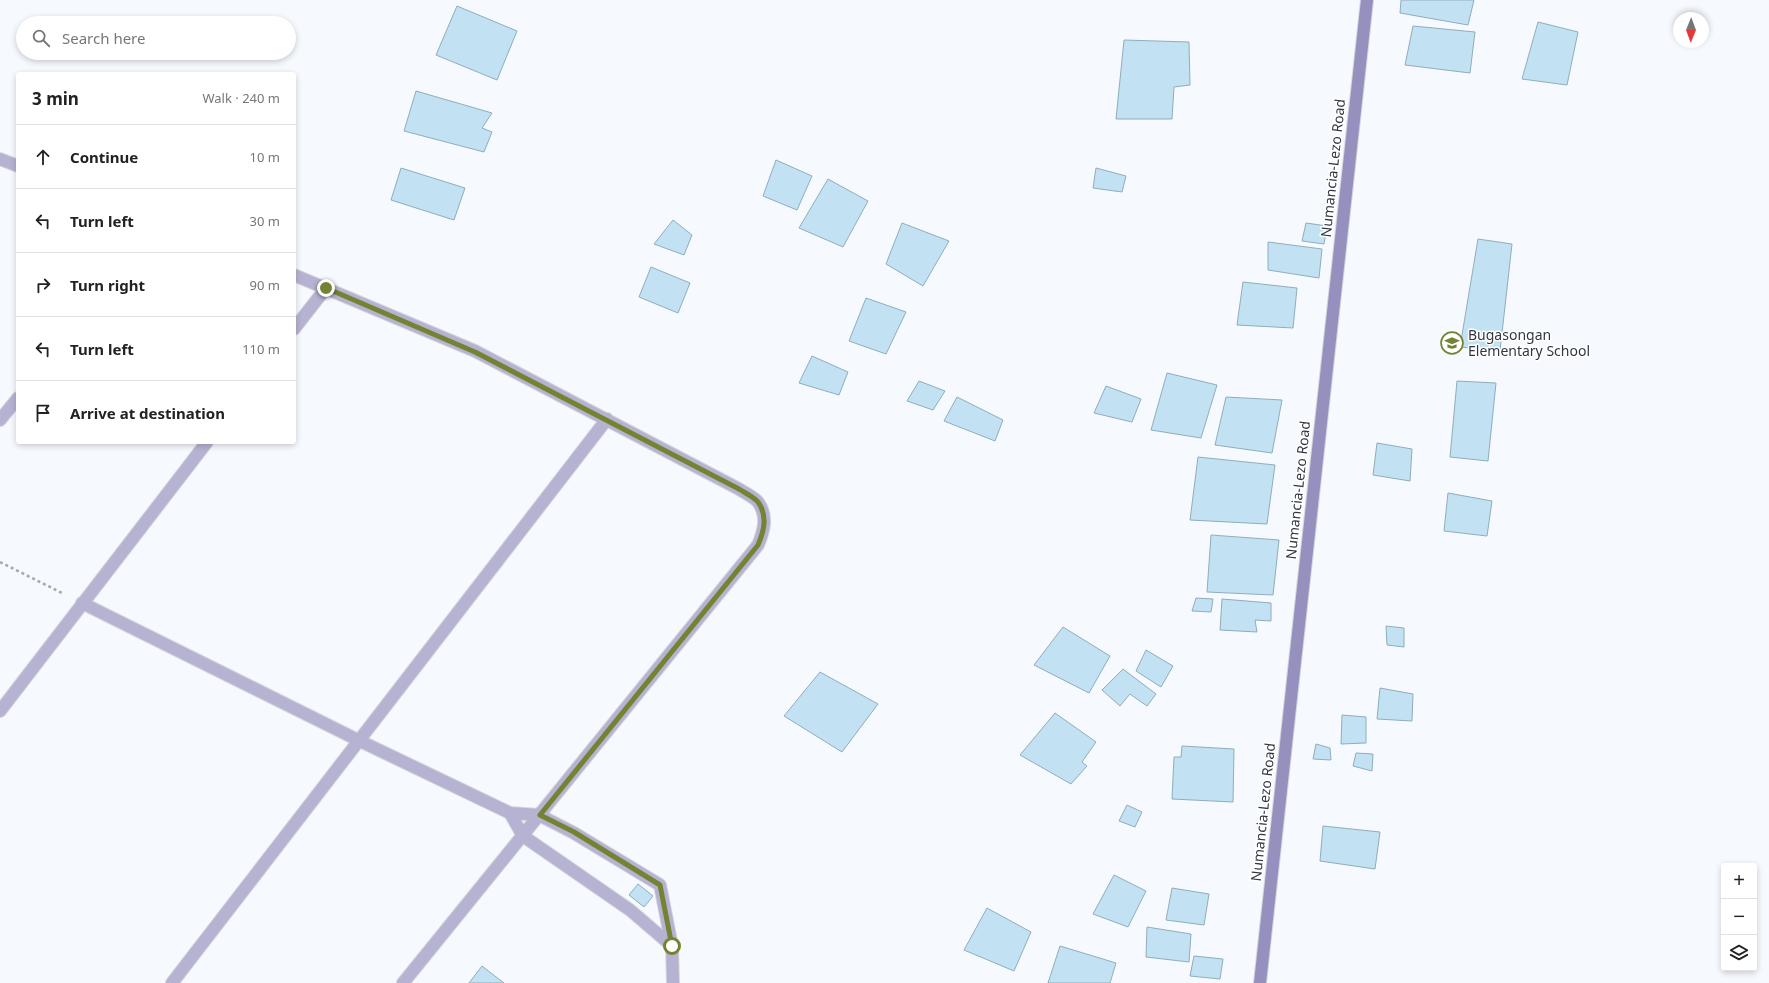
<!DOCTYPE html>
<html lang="en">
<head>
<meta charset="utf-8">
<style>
	body { margin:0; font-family:"Noto Sans",sans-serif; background:#f2f2f2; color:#222 }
	.controls { position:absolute; right:12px; bottom:12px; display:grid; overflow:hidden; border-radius:4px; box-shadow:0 2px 6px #0003 }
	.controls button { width:36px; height:36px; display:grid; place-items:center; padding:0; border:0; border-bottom:1px solid #e0e0e0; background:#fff; color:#222; font:20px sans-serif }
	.compass { position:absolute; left:1673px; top:12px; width:36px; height:36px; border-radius:50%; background:#fff; box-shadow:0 2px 6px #0003; rotate:181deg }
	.stop { position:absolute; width:12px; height:12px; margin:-9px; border:3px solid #738331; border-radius:50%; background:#fff }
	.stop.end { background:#738331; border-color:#fff; box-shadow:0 1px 4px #0008 }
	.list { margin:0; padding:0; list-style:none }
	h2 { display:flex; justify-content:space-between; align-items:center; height:52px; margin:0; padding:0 16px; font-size:17px }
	h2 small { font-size:13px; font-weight:400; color:#767676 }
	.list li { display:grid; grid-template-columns:26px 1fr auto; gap:12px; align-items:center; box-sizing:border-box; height:64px; padding:0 16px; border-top:1px solid #e0e0e0 }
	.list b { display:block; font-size:15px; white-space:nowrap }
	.list em { font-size:13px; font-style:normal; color:#767676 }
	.icon { flex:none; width:22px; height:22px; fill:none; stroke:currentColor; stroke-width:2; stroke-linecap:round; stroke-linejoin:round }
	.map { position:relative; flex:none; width:1769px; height:983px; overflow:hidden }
	.search { position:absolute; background:#fff; box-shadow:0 2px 6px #0003; left:16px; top:16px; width:280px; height:44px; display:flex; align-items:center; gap:10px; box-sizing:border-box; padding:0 14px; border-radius:22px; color:#767676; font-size:15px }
	.panel { position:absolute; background:#fff; box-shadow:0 2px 6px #0003; left:16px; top:72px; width:280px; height:372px; border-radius:4px }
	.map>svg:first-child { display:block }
	.building { fill:#c2e1f2; stroke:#90adbd }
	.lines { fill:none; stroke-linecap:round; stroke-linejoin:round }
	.minor-casing { stroke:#d3d6dc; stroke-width:14 }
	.secondary-casing { stroke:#d3d6dc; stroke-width:14 }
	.path { stroke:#a3a7af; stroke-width:2.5; stroke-dasharray:3 3; stroke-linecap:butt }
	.minor { stroke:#b6b2d2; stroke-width:12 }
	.secondary { stroke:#9690be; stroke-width:12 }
	.route { stroke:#738331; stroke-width:5 }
	.labels { text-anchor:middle; stroke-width:3; stroke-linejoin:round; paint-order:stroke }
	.street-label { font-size:14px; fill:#323742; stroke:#fff }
	.poi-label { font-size:14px; fill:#323742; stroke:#fff; text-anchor:start }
</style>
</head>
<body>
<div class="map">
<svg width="1769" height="983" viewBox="0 0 1769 983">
	<rect width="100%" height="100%" fill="#f6f9fe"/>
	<path class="building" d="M 1401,0 L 1474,0 L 1468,25 L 1400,13 Z
		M 457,6 L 517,31 L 497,80 L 436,55 Z
		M 1538,22 L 1578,32 L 1567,85 L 1522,79 Z
		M 1413,26 L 1475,32 L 1470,73 L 1405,65 Z
		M 1124,40 L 1189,42 L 1190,85 L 1174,87 L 1172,119 L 1116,119 Z
		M 416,91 L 492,113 L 482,128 L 492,132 L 484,152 L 404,131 Z
		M 776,160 L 812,176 L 797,210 L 763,196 Z
		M 401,168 L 465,188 L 454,220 L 391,200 Z
		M 1096,168 L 1126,176 L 1122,192 L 1093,188 Z
		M 828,179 L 868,201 L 843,247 L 799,228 Z
		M 673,220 L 692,235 L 684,255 L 654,244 Z
		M 902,223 L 949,241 L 923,286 L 886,264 Z
		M 1306,223 L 1327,226 L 1324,244 L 1302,241 Z
		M 1478,239 L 1512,244 L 1500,351 L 1460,347 Z
		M 1268,242 L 1322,249 L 1319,278 L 1268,270 Z
		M 651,267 L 690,283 L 678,313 L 639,297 Z
		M 1243,282 L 1297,288 L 1293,328 L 1237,325 Z
		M 866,298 L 906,312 L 886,354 L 849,341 Z
		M 812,356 L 848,372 L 839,395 L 799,383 Z
		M 1167,373 L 1217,385 L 1201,438 L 1151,430 Z
		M 919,381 L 945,391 L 933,410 L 907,401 Z
		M 1457,381 L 1496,383 L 1488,461 L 1450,457 Z
		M 1106,386 L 1141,399 L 1132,422 L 1094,413 Z
		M 957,397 L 1003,420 L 995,441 L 944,421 Z
		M 1226,397 L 1282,400 L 1272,453 L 1215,445 Z
		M 1377,443 L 1412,449 L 1410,481 L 1373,475 Z
		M 1198,457 L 1275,465 L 1267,524 L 1190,520 Z
		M 1448,493 L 1492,501 L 1487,536 L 1444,531 Z
		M 1211,535 L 1279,540 L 1273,595 L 1207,592 Z
		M 1196,598 L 1213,599 L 1211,612 L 1192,611 Z
		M 1222,599 L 1271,603 L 1271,621 L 1255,620 L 1257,632 L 1220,630 Z
		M 1386,626 L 1404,628 L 1404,647 L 1387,645 Z
		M 1063,627 L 1110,656 L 1089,693 L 1034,665 Z
		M 1146,650 L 1173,666 L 1161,687 L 1136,671 Z
		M 1123,669 L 1156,694 L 1147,706 L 1130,694 L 1120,706 L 1102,690 Z
		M 820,672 L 878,704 L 842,752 L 784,716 Z
		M 1380,688 L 1413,694 L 1412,721 L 1377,719 Z
		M 1055,713 L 1096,742 L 1082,762 L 1087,766 L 1071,784 L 1020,755 Z
		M 1342,715 L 1366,717 L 1366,743 L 1341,744 Z
		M 1316,744 L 1330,748 L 1331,760 L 1313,759 Z
		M 1182,746 L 1234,749 L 1233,802 L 1172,799 L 1174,757 L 1181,757 Z
		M 1356,753 L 1373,754 L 1372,771 L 1353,766 Z
		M 1127,805 L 1142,812 L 1135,827 L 1119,821 Z
		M 1323,826 L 1380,832 L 1375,869 L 1320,861 Z
		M 1114,875 L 1146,891 L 1128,927 L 1093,914 Z
		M 638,884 L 653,896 L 644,907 L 629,895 Z
		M 1172,888 L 1209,894 L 1204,925 L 1166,920 Z
		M 987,908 L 1031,932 L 1014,971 L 964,950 Z
		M 1147,927 L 1191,934 L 1189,962 L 1146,957 Z
		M 1060,946 L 1116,963 L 1110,983 L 1048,983 Z
		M 1194,956 L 1223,959 L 1220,979 L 1190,976 Z
		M 482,966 L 504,983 L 469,983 Z"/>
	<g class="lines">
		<g class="minor-casing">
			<path id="minor" d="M 0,159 L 18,166
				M 294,275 L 475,351 L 739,489 C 745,493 754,497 758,502 C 768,516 764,531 758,545 L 403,983
				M 294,329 L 326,288
				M 0,420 L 18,398
				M 82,603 L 360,741 L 510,813 L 539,815 L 574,833 L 660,885 L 672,946 L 673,983
				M 0,711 L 207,442
				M 510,813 L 523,836 L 630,910 L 672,946
				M 172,983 L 607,419"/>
		</g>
		<g class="secondary-casing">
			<path id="secondary" d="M 1260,983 L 1367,0"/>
		</g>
		<path class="path" d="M 0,562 L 62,593"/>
		<use href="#minor" class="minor"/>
		<use href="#secondary" class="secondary"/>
	</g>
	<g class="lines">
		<path class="route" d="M 326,288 L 475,352 L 739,489 C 745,493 754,497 758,502 C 768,516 764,531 758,545 L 540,815 L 574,832 L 660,885 L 672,946"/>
	</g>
	<defs>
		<g id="school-ring" transform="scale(1.15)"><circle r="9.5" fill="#fff" stroke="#738331" stroke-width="1.5"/><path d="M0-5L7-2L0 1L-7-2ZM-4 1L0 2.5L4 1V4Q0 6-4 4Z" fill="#738331"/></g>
	</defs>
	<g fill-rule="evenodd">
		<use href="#school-ring" x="1452" y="343"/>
	</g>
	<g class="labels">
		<g class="street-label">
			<text transform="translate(1333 168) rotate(-84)" y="5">Numancia-Lezo Road</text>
			<text transform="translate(1298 490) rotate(-84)" y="5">Numancia-Lezo Road</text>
			<text transform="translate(1263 812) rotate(-84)" y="5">Numancia-Lezo Road</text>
		</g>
		<g class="poi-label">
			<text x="1468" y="340">Bugasongan<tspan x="1468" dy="16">Elementary School</tspan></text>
		</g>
	</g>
</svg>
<div class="controls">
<button>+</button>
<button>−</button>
<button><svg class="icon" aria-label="layers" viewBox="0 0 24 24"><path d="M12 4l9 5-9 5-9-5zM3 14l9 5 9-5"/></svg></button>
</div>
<svg class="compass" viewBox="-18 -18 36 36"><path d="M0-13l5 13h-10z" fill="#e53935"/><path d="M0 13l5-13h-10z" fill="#767676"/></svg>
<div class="stop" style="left:672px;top:946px"></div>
<div class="stop end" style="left:326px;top:288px"></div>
<div class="search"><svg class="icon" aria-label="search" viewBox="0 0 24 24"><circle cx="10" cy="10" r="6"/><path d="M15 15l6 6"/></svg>Search here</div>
<section class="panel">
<h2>3 min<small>Walk · 240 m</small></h2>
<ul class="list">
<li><svg class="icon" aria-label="ahead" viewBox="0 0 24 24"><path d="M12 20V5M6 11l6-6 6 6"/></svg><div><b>Continue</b></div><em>10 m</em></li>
<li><svg class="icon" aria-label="left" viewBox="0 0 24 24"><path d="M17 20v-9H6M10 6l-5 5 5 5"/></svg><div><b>Turn left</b></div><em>30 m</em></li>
<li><svg class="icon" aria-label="right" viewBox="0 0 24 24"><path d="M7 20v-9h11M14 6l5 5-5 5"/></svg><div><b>Turn right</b></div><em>90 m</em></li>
<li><svg class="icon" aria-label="left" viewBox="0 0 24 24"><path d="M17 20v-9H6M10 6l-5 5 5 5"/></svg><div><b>Turn left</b></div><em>110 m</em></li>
<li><svg class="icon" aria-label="arrive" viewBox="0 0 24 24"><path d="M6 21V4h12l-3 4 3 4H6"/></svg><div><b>Arrive at destination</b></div></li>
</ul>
</section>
</div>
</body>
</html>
